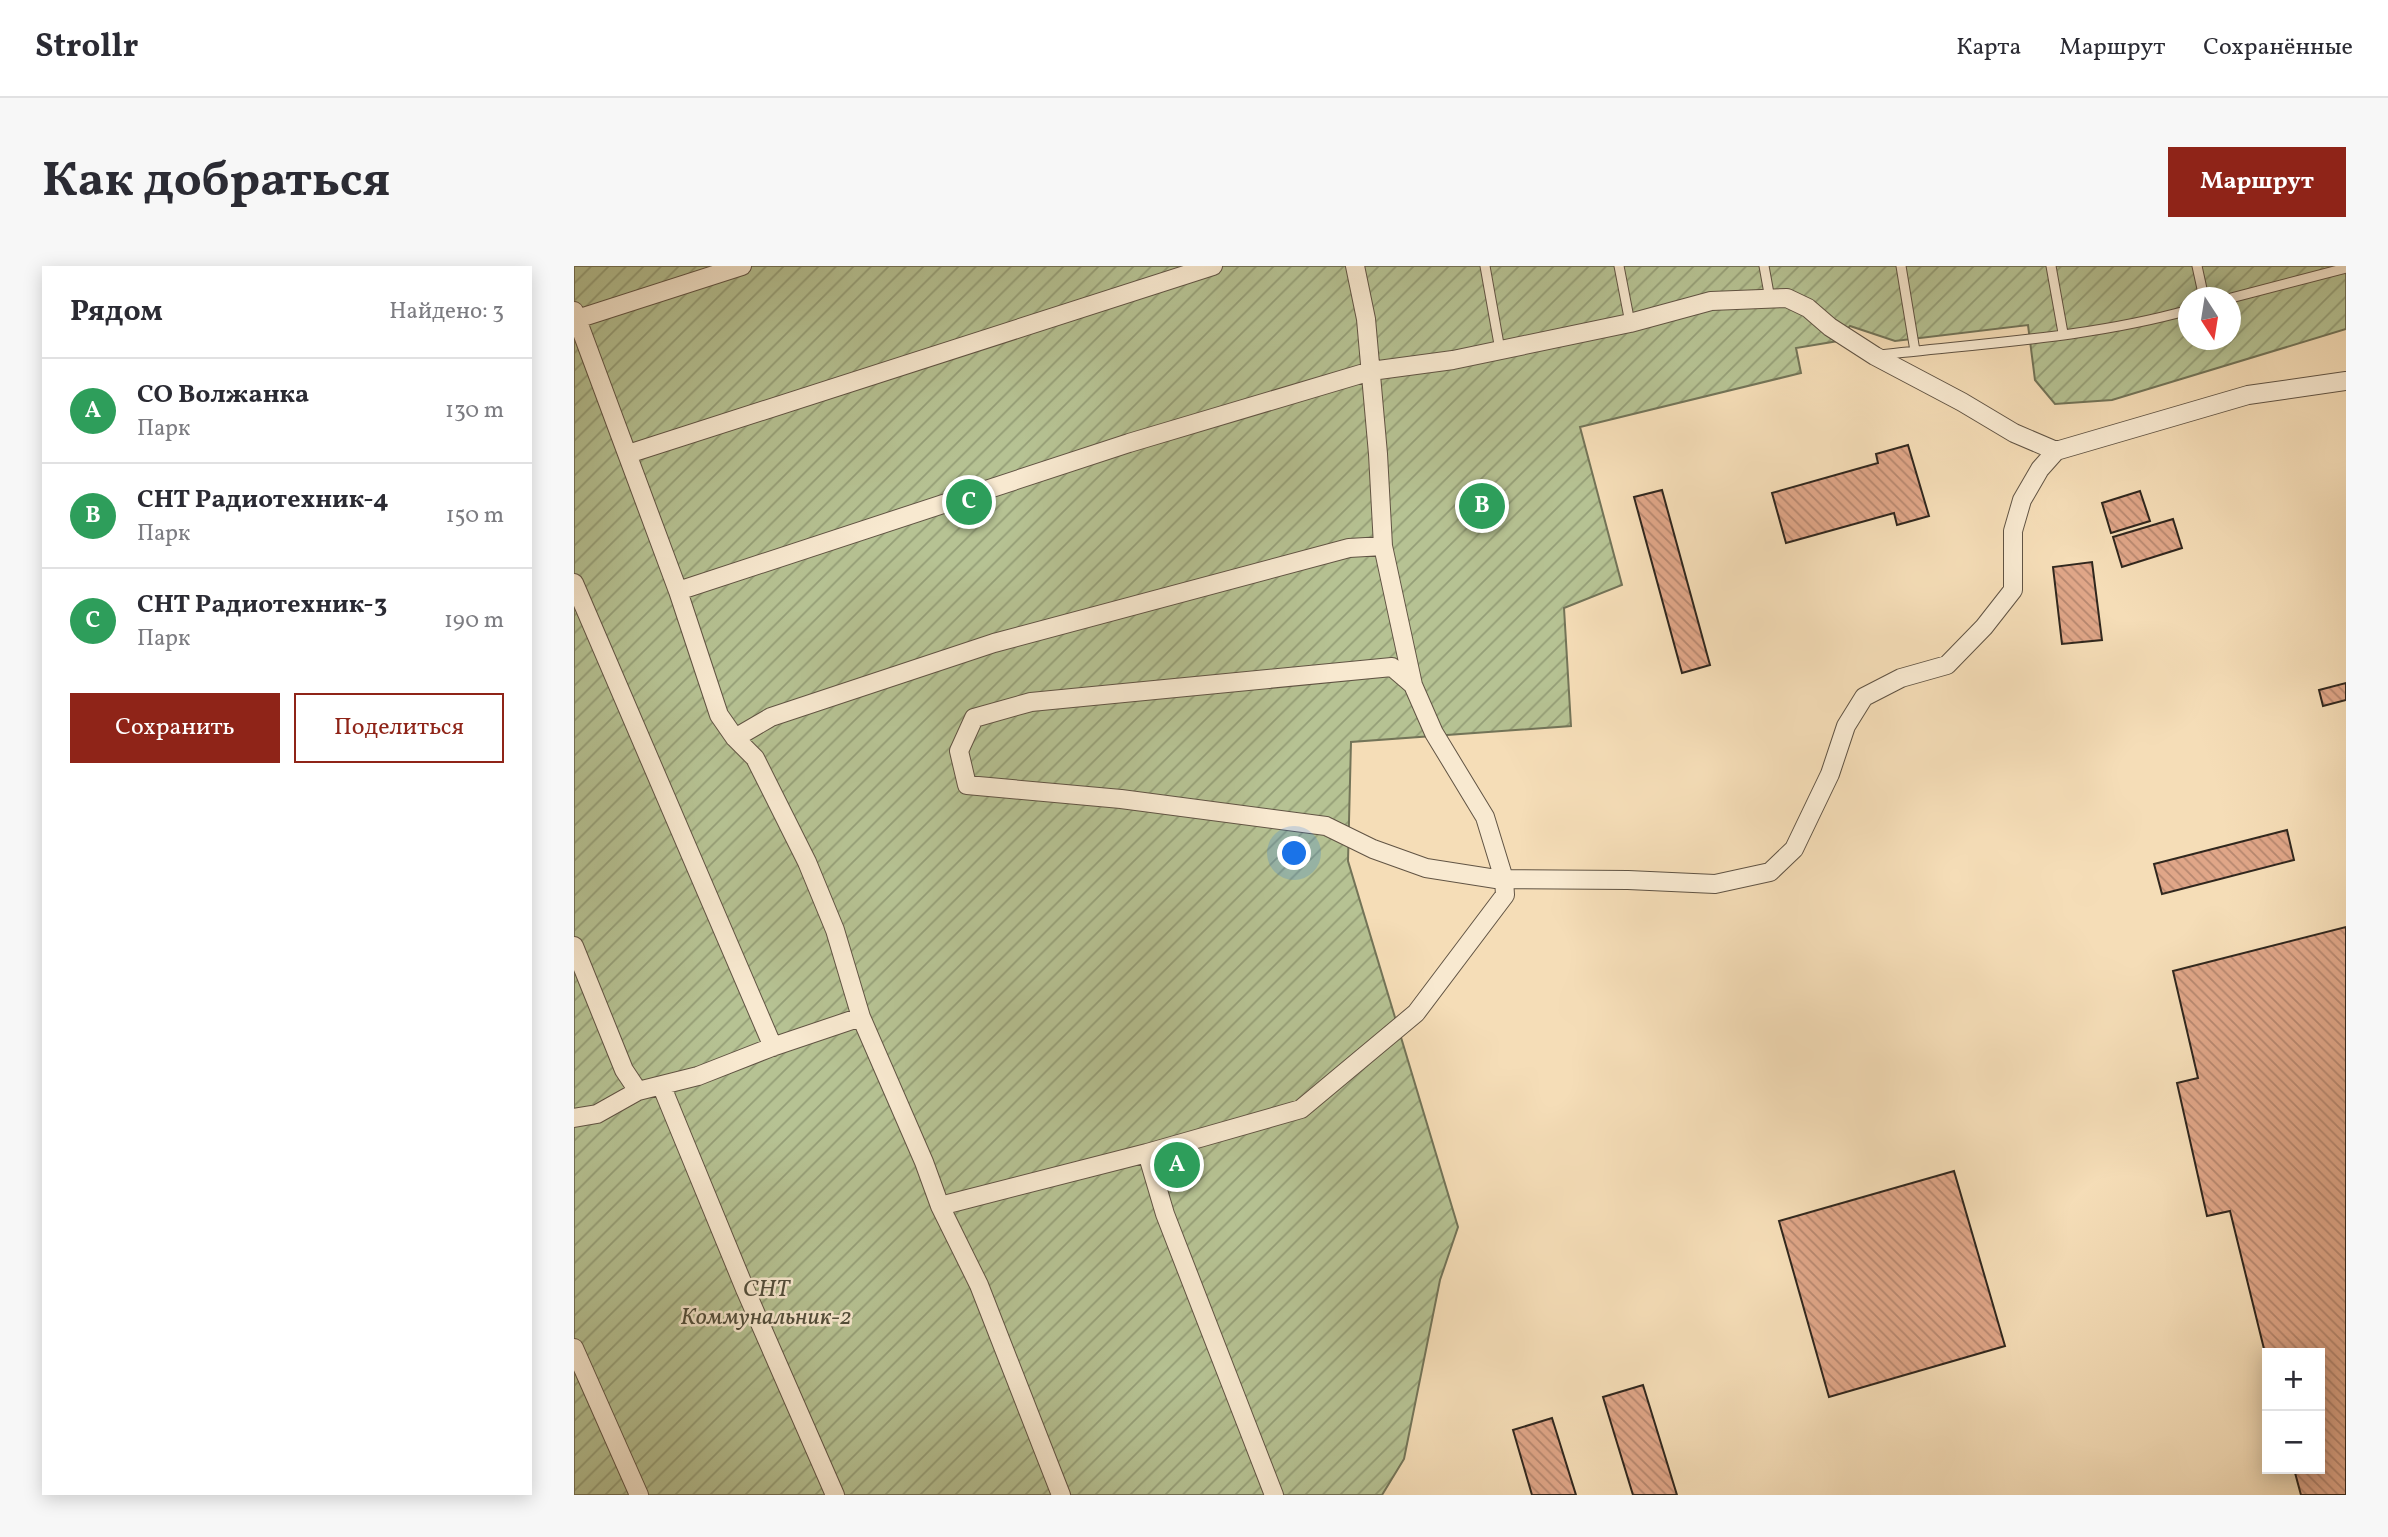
<!DOCTYPE html>
<html lang="ru">
<head>
<meta charset="utf-8">
<style>
	body { margin:0; font-family:Vollkorn,serif; background:#f7f7f7; color:#2b2b33 }
	.controls { position:absolute; right:21px; bottom:21px; display:grid; overflow:hidden; border-radius:0px; box-shadow:0 4px 18px #0003 }
	.controls button { width:63px; height:63px; display:grid; place-items:center; padding:0; border:0; border-bottom:2px solid #e1e1e2; background:#fff; color:#2b2b33; font:35px sans-serif }
	.compass { position:absolute; left:1604px; top:21px; width:63px; height:63px; border-radius:50%; background:#fff; box-shadow:0 4px 18px #0003; rotate:168deg }
	.you { position:absolute; left:721px; top:588px; width:24px; height:24px; margin:-18px; border:5px solid #fff; border-radius:50%; background:#1a73e8; box-shadow:0 0 0 10px #1a73e833 }
	.badge { display:grid; place-items:center; width:46px; height:46px; border-radius:50%; background:#8f2418; color:#fff; font-size:23px; font-weight:700 }
	.pin { position:absolute; translate:-50% -50%; border:4px solid #fff; box-shadow:0 2px 7px #0006 }
	.list { margin:0; padding:0; list-style:none }
	h2 { display:flex; justify-content:space-between; align-items:center; height:91px; margin:0; padding:0 28px; font-size:30px }
	h2 small { font-size:23px; font-weight:400; color:#7c7c81 }
	.list li { display:grid; grid-template-columns:46px 1fr auto; gap:21px; align-items:center; box-sizing:border-box; height:105px; padding:0 28px; border-top:2px solid #e1e1e2 }
	.list b { display:block; font-size:26px; white-space:nowrap }
	.list p { margin:0; font-size:23px; white-space:nowrap; color:#7c7c81 }
	.list em { font-size:23px; font-style:normal; color:#7c7c81 }
	.actions { display:flex; gap:14px; padding:21px 28px }
	.actions a { flex:1; padding:16px 0; border:2px solid #8f2418; border-radius:0px; text-align:center; font-size:24px; color:#8f2418 }
	.actions .main { background:#8f2418; color:#fff }
	.map { position:relative; flex:none; width:1772px; height:1229px; overflow:hidden; border-radius:0px }
	header { display:flex; align-items:center; gap:42px; box-sizing:border-box; height:98px; padding:0 35px; background:#fff; border-bottom:2px solid #e1e1e2 }
	header strong { font-size:33px }
	nav { display:flex; gap:38px; margin-inline-start:auto; font-size:24px }
	.intro { display:flex; align-items:center; justify-content:space-between; box-sizing:border-box; height:168px; padding:0 42px }
	h1 { margin:0; font-size:49px }
	.button { padding:18px 32px; border-radius:0px; background:#8f2418; color:#fff; font-size:24px; font-weight:700 }
	main { display:flex; gap:42px; padding:0 42px }
	aside { flex:1; background:#fff; border-radius:0px; box-shadow:0 4px 18px #0003 }
	.map>svg:first-child { display:block }
	.garden { fill:url(#garden-furrows); stroke:#737458; stroke-width:2; fill-rule:evenodd }
	.building { fill:url(#building-back-hatch); stroke:#30271e; stroke-width:2 }
	.lines { fill:none; stroke-linecap:round; stroke-linejoin:round }
	.lane-casing { stroke:#615444; stroke-width:11 }
	.street-casing { stroke:#615444; stroke-width:20 }
	.lane { stroke:#f8e9d0; stroke-width:9 }
	.street { stroke:#f8e9d0; stroke-width:18 }
	.labels { text-anchor:middle; stroke-width:5; stroke-linejoin:round; paint-order:stroke }
	.park-label { font-size:24px; font-style:italic; fill:#524e3b; stroke:#f8e9d0 }
</style>
</head>
<body>
<header>
<strong>Strollr</strong>
<nav><a>Карта</a><a>Маршрут</a><a>Сохранённые</a></nav>
</header>
<div class="intro"><h1>Как добраться</h1><a class="button">Маршрут</a></div>
<main>
<aside>
<h2>Рядом<small>Найдено: 3</small></h2>
<ul class="list">
<li><span class="badge" style="background:#2e9e5b">A</span><div><b>СО Волжанка</b><p>Парк</p></div><em>130 m</em></li>
<li><span class="badge" style="background:#2e9e5b">B</span><div><b>СНТ Радиотехник-4</b><p>Парк</p></div><em>150 m</em></li>
<li><span class="badge" style="background:#2e9e5b">C</span><div><b>СНТ Радиотехник-3</b><p>Парк</p></div><em>190 m</em></li>
</ul>
<div class="actions"><a class="main">Сохранить</a><a>Поделиться</a></div>
</aside>
<div class="map">
<svg width="1772" height="1229" viewBox="0 0 1772 1229">
	<defs>
		<pattern id="garden-furrows" width="10" height="10" patternUnits="userSpaceOnUse" patternTransform="scale(1.75)"><rect width="10" height="10" fill="#b6c293"/><path d="M-1 1l2-2M0 10L10 0M9 11l2-2" fill="none" stroke="#949e77"/></pattern>
		<pattern id="building-back-hatch" width="6" height="6" patternUnits="userSpaceOnUse" patternTransform="scale(1.75)"><rect width="6" height="6" fill="#e0a688"/><path d="M-1 5l2 2M0 0l6 6M5-1l2 2" fill="none" stroke="#b6876f"/></pattern>
	</defs>
	<rect width="100%" height="100%" fill="#f5ddb7"/>
	<filter id="stains"><feTurbulence type="fractalNoise" baseFrequency=".00286" numOctaves="4"/><feColorMatrix values="0 0 0 0 .2 0 0 0 0 .09 0 0 0 0 .02 0 0 0 .5 -.17"/></filter>
	<radialGradient id="worn" r=".72"><stop offset=".6" stop-color="#630" stop-opacity="0"/><stop offset="1" stop-color="#630" stop-opacity=".3"/></radialGradient>
	<path class="garden" d="M 0,0 L 1772,0 L 1772,63 L 1538,134 L 1481,138 L 1461,114 L 1454,59 L 1321,75 L 1276,60 L 1264,75 L 1222,82 L 1227,107 L 1006,161 L 1048,319 L 990,342 L 997,460 L 777,476 L 774,595 L 884,961 L 866,1014 L 830,1193 L 808,1229 L 0,1229 ZM 1615,32 L 1657,32 L 1657,74 L 1615,74 Z"/>
	<path class="building" d="M 1334,179 L 1355,250 L 1323,259 L 1320,247 L 1212,277 L 1198,227 L 1304,197 L 1302,188 Z
		M 1088,224 L 1136,399 L 1108,407 L 1060,231 Z
		M 1566,225 L 1576,255 L 1537,267 L 1528,237 Z
		M 1599,253 L 1608,282 L 1548,301 L 1539,271 Z
		M 1518,296 L 1528,374 L 1488,378 L 1479,301 Z
		M 1772,417 L 1772,434 L 1749,440 L 1745,424 Z
		M 1713,564 L 1720,594 L 1588,628 L 1580,598 Z
		M 1772,661 L 1772,1229 L 1727,1229 L 1720,1203 L 1746,1203 L 1746,1087 L 1693,1087 L 1693,1095 L 1656,945 L 1633,950 L 1603,817 L 1624,812 L 1599,705 Z
		M 1380,905 L 1431,1080 L 1255,1131 L 1205,955 Z
		M 1069,1119 L 1103,1229 L 1059,1229 L 1029,1131 Z
		M 978,1152 L 1002,1229 L 958,1229 L 939,1164 Z"/>
	<g class="lines">
		<g class="lane-casing">
			<path id="lane" d="M 911,0 L 926,84
				M 1045,0 L 1056,57
				M 1190,0 L 1196,33
				M 1327,0 L 1341,85
				M 1477,0 L 1489,67
				M 1623,0 L 1630,32
				M 1657,32 L 1772,2
				M 1306,89 C 1409,77 1515,72 1615,44"/>
		</g>
		<g class="street-casing">
			<path id="street" d="M 0,45 L 104,325 L 145,449 L 161,472 L 181,492 L 233,596 L 261,664 L 287,751 L 350,896 L 366,940 L 405,1019 L 487,1229
				M 3,53 L 168,0
				M 1482,185 L 1674,129 L 1772,115
				M 54,188 L 639,0
				M 0,317 L 199,781
				M 104,325 L 555,177 L 797,105 L 879,94 L 1056,57 L 1137,35 L 1213,32 L 1234,42 L 1256,61 L 1301,90 L 1388,136 L 1440,167 L 1482,185
				M 839,419 L 818,401 L 457,436 L 400,452 L 385,485 L 393,519 L 547,533 L 752,560 L 799,583 L 852,602 L 922,613 L 1054,614 L 1141,618 L 1196,606 L 1220,583 L 1256,508 L 1272,460 L 1290,431 L 1327,412 L 1373,399 L 1410,361 L 1439,324 L 1439,265 L 1448,234 L 1466,203 L 1482,185
				M 161,472 L 197,451 L 420,377 L 775,282 L 809,280
				M 0,680 L 50,804 L 64,825
				M 88,821 L 171,1023 L 261,1229
				M 0,852 L 23,848 L 64,825 L 124,810 L 198,781 L 287,751
				M 573,887 L 591,948 L 700,1229
				M 366,940 L 573,887 L 727,843 L 842,747 L 931,629 L 930,613 L 911,551 L 860,467 L 839,419 L 809,280 L 804,188 L 792,53 L 781,0
				M 0,1082 L 65,1229"/>
		</g>
		<use href="#lane" class="lane"/>
		<use href="#street" class="street"/>
	</g>
	<g class="labels">
		<g class="park-label">
			<text x="192" y="1030">СНТ<tspan x="192" dy="28">Коммунальник-2</tspan></text>
		</g>
	</g>
	<rect width="100%" height="100%" filter="url(#stains)"/>
	<rect width="100%" height="100%" fill="url(#worn)"/>
</svg>
<div class="controls">
<button>+</button>
<button>−</button>
</div>
<svg class="compass" viewBox="-18 -18 36 36"><path d="M0-13l5 13h-10z" fill="#e53935"/><path d="M0 13l5-13h-10z" fill="#7c7c81"/></svg>
<div class="you"></div>
<div class="pin badge" style="left:603px;top:899px;background:#2e9e5b">A</div>
<div class="pin badge" style="left:908px;top:240px;background:#2e9e5b">B</div>
<div class="pin badge" style="left:395px;top:236px;background:#2e9e5b">C</div>
</div>
</main>
</body>
</html>
